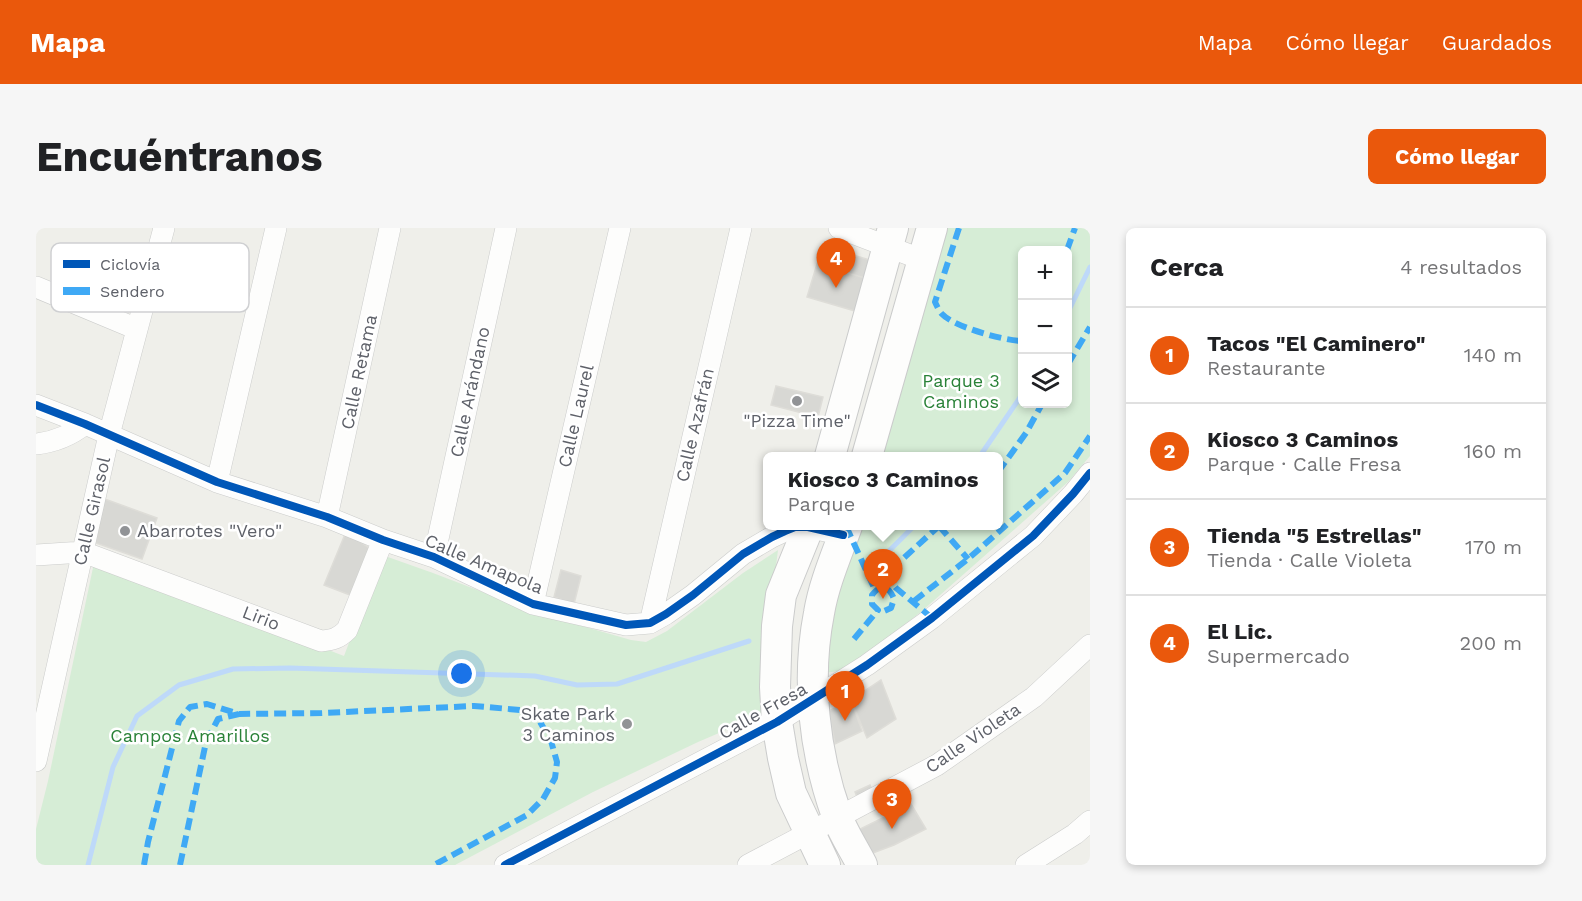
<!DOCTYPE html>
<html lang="es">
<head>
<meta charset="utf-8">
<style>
	body { margin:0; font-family:"Work Sans",sans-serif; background:#f6f6f6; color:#202124 }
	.controls { position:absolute; right:18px; top:18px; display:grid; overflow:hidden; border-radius:9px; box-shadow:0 3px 9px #0003 }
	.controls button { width:54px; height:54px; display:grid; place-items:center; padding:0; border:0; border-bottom:2px solid #e0e0e0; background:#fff; color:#202124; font:30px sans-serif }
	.you { position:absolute; left:426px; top:446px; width:21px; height:21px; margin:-15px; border:4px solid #fff; border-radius:50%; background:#1a73e8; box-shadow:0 0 0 9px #1a73e833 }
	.badge { display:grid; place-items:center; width:39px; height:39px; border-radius:50%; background:#ea580c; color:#fff; font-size:20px; font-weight:700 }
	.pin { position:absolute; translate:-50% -50px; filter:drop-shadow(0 2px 3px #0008) }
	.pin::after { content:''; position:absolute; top:32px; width:21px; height:18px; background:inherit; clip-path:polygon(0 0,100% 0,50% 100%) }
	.popup { position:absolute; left:727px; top:224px; width:240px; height:78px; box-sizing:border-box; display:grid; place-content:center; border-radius:9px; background:#fff; filter:drop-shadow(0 2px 4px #0005); font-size:20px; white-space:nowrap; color:#757577 }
	.popup b { font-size:22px; color:#202124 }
	.popup::after { content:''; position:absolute; left:50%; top:100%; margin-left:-12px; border:12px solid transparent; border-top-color:#fff }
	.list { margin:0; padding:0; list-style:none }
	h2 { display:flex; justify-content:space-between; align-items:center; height:78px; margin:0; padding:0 24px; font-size:26px }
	h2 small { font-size:20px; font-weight:400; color:#757577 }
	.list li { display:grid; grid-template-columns:39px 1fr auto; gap:18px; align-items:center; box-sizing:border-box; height:96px; padding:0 24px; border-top:2px solid #e0e0e0 }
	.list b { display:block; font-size:22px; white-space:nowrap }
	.list p { margin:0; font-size:20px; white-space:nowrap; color:#757577 }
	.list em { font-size:20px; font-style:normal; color:#757577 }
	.icon { flex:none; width:33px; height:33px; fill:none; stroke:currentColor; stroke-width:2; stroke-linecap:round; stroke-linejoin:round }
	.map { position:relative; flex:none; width:1054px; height:637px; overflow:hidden; border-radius:9px }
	header { display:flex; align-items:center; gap:36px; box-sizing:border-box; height:84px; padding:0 30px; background:#ea580c; color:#fff }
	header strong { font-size:28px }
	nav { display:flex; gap:33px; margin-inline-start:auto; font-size:21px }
	.intro { display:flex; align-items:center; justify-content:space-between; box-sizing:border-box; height:144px; padding:0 36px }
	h1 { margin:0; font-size:42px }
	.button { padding:15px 27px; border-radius:9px; background:#ea580c; color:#fff; font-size:21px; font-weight:700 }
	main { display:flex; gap:36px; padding:0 36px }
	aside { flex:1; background:#fff; border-radius:9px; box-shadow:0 3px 9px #0003 }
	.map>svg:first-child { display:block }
	.green { fill:#d6edd6; fill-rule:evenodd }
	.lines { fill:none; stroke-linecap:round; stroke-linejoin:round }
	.stream { stroke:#bed9f9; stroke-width:5 }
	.building { fill:#d8d8d4; stroke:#deddd8; stroke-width:1.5 }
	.street-casing { stroke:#cbcccb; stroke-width:22 }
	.secondary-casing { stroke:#cacbcb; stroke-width:32 }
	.street { stroke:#fdfdfc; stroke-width:21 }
	.secondary { stroke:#fdfdfc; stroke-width:30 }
	.quiet { stroke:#3fa9f5; stroke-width:6; stroke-dasharray:12 6; stroke-linecap:butt }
	.cycleway-casing { stroke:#fff; stroke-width:11 }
	.cycleway { stroke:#0057b8; stroke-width:8 }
	.poi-dot { fill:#919396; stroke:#fff; stroke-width:2 }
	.labels { text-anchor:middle; stroke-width:5; stroke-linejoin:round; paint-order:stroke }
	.street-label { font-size:18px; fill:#5e6169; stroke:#fff }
	.park-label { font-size:18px; fill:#2a8238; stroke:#fff }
	.poi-label { font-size:18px; fill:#5e6169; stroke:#fff }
	.key { fill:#fff; stroke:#cfd0d2; stroke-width:1.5 }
	.key-label { font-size:16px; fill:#5e6169 }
</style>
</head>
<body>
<header>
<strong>Mapa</strong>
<nav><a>Mapa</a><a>Cómo llegar</a><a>Guardados</a></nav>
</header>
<div class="intro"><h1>Encuéntranos</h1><a class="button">Cómo llegar</a></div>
<main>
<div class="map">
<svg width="1054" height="637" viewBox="0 0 1054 637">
	<rect width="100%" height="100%" fill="#efefea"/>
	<path class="green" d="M 910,0 L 1054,0 L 1054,228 L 1032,254 L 886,383 L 827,429 L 802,443 L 789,445 L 795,394 L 821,298 L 962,298 L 962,228 L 842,228 ZM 987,22 L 1032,22 L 1032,176 L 987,176 Z
		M 742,322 L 739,346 L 732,484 L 662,514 L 557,564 L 419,637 L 0,637 L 0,601 L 12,553 L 58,335 L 97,347 L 308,428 L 327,378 L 349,328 L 397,345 L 504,386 L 595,412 L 610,414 L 631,403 L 707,345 Z"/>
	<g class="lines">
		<path class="stream" d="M 1032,84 L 1054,39
			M 944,228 L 987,165
			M 851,325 L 878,298
			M 52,637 L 77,539 L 101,488 L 143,457 L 197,441 L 254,440 L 499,448 L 541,457 L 581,456 L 713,413"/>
	</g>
	<path class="building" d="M 786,18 L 834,32 L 829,50 L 781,36 Z
		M 781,36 L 829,50 L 819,83 L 771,69 Z
		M 740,158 L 787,169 L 782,189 L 735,177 Z
		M 66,270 L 121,290 L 106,331 L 60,315 Z
		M 310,304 L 333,320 L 314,367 L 288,357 Z
		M 525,342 L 545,348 L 538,376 L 518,369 Z
		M 845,452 L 860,491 L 831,510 L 815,472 Z
		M 815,472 L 826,503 L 799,516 L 793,483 Z
		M 834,557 L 838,566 L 823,574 L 819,564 Z
		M 875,576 L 890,601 L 858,617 L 834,626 L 822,602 Z"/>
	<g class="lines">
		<g class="street-casing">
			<path id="street" d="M 803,0 L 887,32
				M 0,59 L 101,101
				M 0,177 L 49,196 L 181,254 L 291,289 L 347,312 L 398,329 L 497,376 L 590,397 L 614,395 L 630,386 L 657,367 L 707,326 L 736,309 L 749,303 L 759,299 L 772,299 L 807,307
				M 0,216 C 18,214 34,208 49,196
				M 181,254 L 240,0
				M 291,289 L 354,0
				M 0,327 L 47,324 L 285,413 C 297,412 303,410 311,402 L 347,312
				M 398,329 L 470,0
				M 497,376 L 584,0
				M 614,395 L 705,0
				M 0,533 L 73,207 L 128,0
				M 469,637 L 741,494 L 831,437 L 896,390 L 997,308 L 1037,266 L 1054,245
				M 712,637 L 901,537 L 998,469 L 1054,417
				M 990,637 L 1039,606 L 1054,593"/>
		</g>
		<g class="secondary-casing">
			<path id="secondary" d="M 794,228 L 857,0
				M 831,228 L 896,0
				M 773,298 L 745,367 L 741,398 L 739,459 L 741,494 L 747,530 L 755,565 L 789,637
				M 811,298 C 801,326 788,355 783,385 C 770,452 778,524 801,588 C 807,605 818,621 826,637"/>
		</g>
		<use href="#street" class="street"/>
		<use href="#secondary" class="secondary"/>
		<path class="quiet" d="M 923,0 L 899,74 C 901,78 903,83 906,86 C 918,99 969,113 987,113
			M 1031,22 L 1039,0
			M 1032,136 L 1054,99
			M 962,244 L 990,205 L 1006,176
			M 810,298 L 839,362
			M 903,298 L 932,331
			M 878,373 L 932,331 L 1029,245 L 1054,208
			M 896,390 L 860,360 L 849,347 L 903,298
			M 818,411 L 842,382 L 836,376 L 836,367 C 845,355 853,358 858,371 L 855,380 L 848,383 L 842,382
			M 108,637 L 112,614 L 143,493 L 154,479 L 171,476 L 203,486 L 286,485 L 438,478 L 485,482 L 503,492 L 515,513 L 521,534 L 519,550 L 507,571 L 491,587 L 398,637
			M 144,637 L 170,514 L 182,491 L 203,486"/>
		<g class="cycleway-casing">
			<path id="cycleway" d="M 0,177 L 49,196 L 181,254 L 291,289 L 347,312 L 398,329 L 497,376 L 590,397 L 614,395 L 630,386 L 657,367 L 707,326 L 736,309 L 749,303 L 759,299 L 772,299 L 807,307
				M 469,637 L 741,494 L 831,437 L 896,390 L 997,308 L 1037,266 L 1054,245"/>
		</g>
		<use href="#cycleway" class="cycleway"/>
	</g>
	<g class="poi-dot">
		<circle cx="761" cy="173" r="6"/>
		<circle cx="89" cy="303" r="6"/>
		<circle cx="591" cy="496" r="6"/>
	</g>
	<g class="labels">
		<g class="street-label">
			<text transform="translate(323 144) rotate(-78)" y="6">Calle Retama</text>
			<text transform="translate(434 164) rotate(-78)" y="6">Calle Arándano</text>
			<text transform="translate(540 188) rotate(-77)" y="6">Calle Laurel</text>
			<text transform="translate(659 197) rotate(-77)" y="6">Calle Azafrán</text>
			<text transform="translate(56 283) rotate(-77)" y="6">Calle Girasol</text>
			<text transform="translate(448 336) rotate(23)" y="6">Calle Amapola</text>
			<text transform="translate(225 390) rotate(21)" y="6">Lirio</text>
			<text transform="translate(727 483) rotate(-29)" y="6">Calle Fresa</text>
			<text transform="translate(937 510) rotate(-34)" y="6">Calle Violeta</text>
		</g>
		<g class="park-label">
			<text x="925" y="159">Parque 3<tspan x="925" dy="21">Caminos</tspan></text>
			<text x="154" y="514">Campos Amarillos</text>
		</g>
		<g class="poi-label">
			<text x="761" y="199">"Pizza Time"</text>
			<text x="101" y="309" text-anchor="start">Abarrotes "Vero"</text>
			<text x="579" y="492" text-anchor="end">Skate Park<tspan x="579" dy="21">3 Caminos</tspan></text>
		</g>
	</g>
	<rect x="15" y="15" width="198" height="69" rx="9" class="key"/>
	<rect x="27" y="32" width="27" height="8" fill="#0057b8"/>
	<rect x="27" y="59" width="27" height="8" fill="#3fa9f5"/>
	<g class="key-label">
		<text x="64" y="42">Ciclovía</text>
		<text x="64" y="69">Sendero</text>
	</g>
</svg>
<div class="controls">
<button>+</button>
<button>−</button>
<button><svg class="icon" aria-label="layers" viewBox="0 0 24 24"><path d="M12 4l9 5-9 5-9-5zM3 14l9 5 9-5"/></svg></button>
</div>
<div class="you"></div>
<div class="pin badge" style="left:809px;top:493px">1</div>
<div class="pin badge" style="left:847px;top:371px">2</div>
<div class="popup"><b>Kiosco 3 Caminos</b>Parque</div>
<div class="pin badge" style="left:856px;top:601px">3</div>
<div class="pin badge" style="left:800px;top:60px">4</div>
</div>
<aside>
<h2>Cerca<small>4 resultados</small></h2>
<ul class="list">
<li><span class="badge">1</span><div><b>Tacos &quot;El Caminero&quot;</b><p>Restaurante</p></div><em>140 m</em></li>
<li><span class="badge">2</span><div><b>Kiosco 3 Caminos</b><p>Parque · Calle Fresa</p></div><em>160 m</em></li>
<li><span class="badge">3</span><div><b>Tienda &quot;5 Estrellas&quot;</b><p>Tienda · Calle Violeta</p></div><em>170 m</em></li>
<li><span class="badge">4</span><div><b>El Lic.</b><p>Supermercado</p></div><em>200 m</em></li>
</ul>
</aside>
</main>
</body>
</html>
